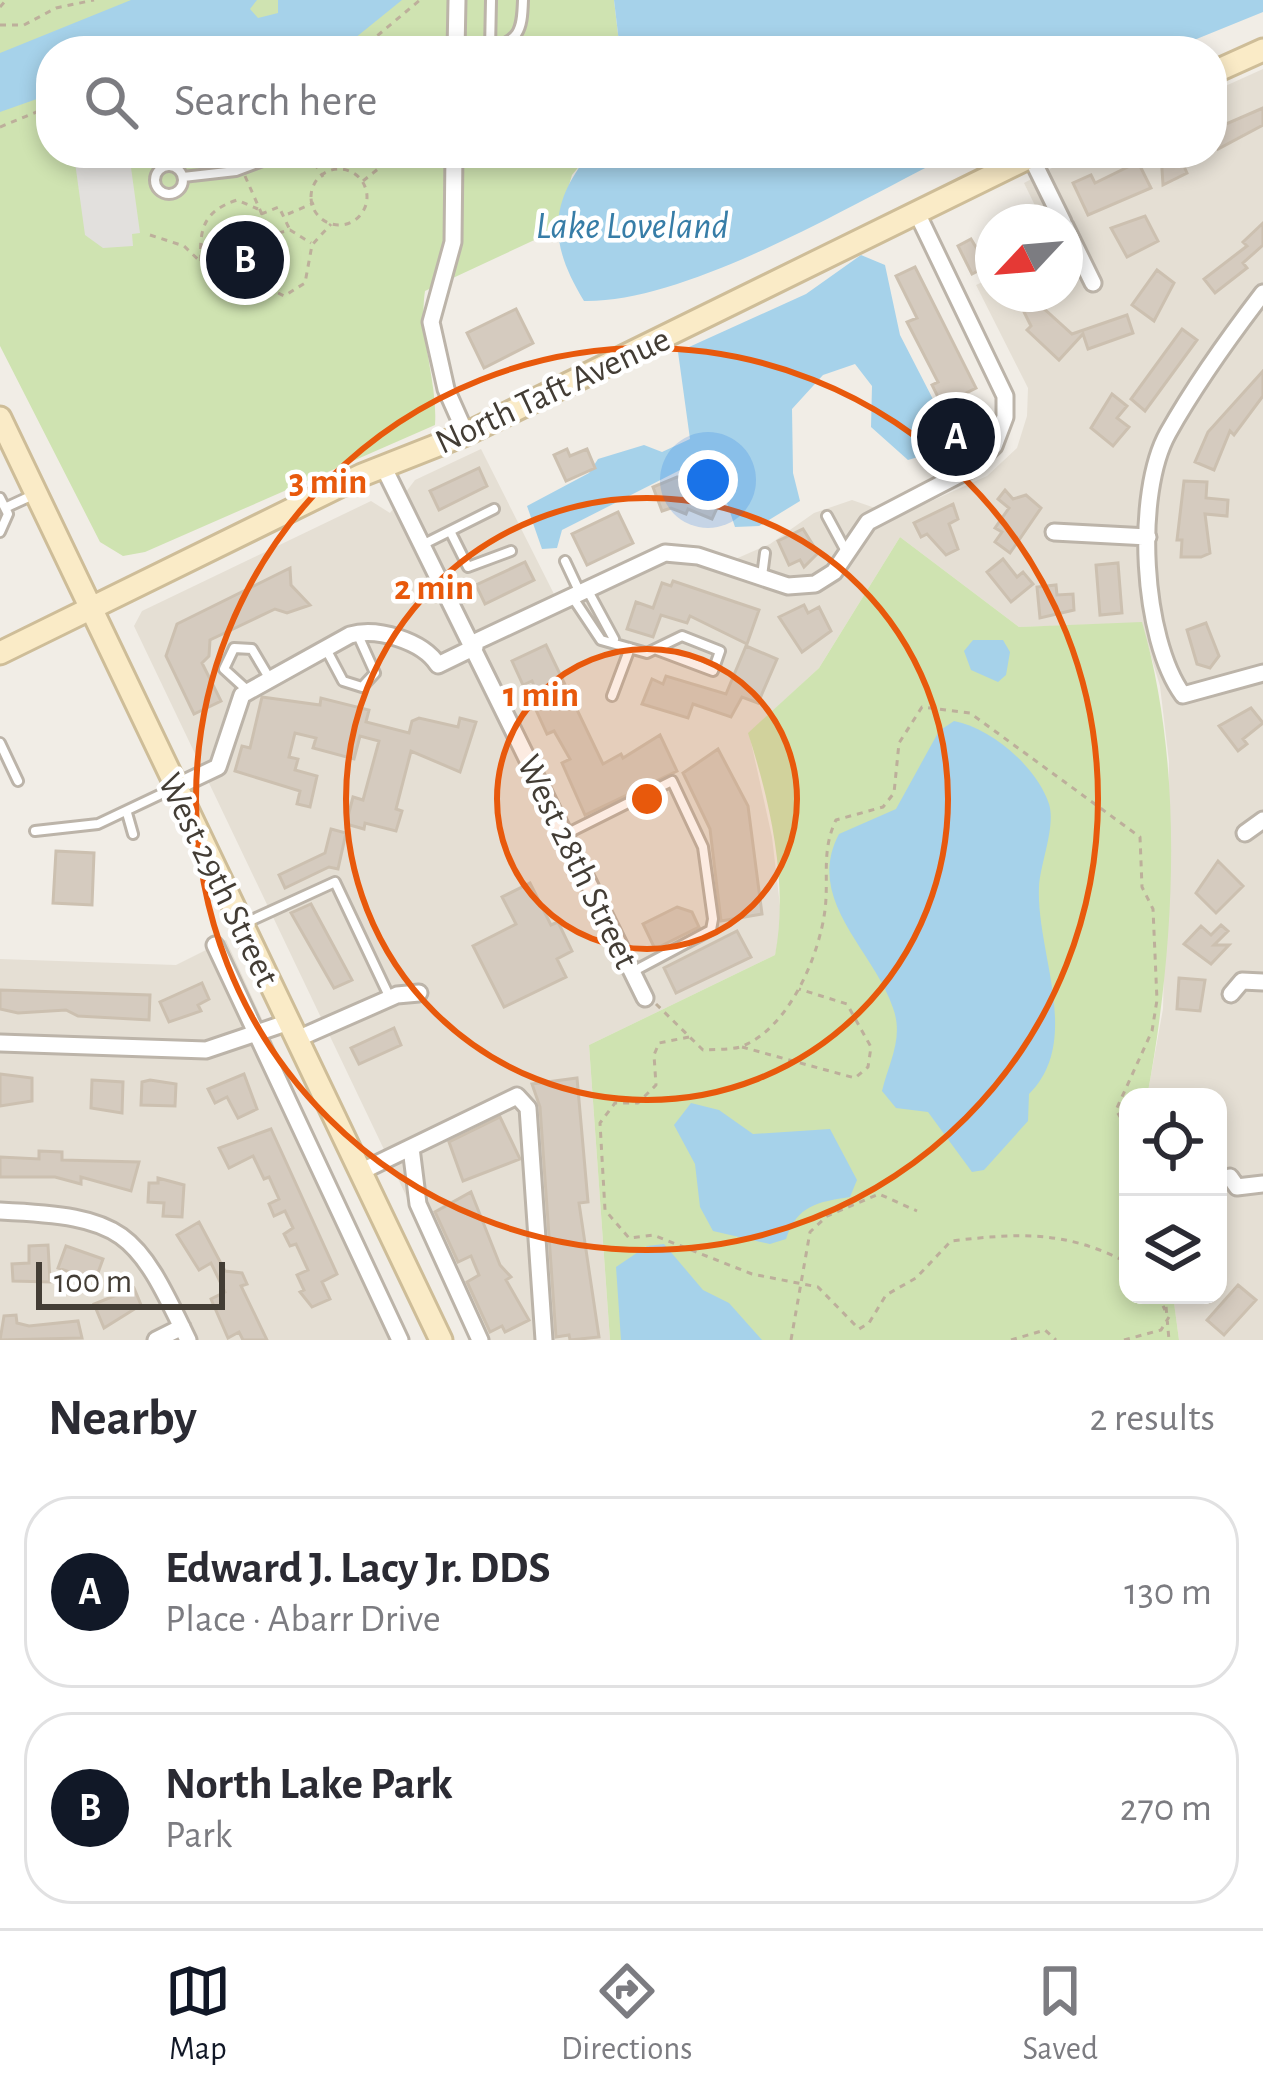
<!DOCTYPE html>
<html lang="en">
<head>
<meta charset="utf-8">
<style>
	body { margin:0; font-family:"Alegreya Sans",sans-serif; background:#f2f2f3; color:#2b2b33 }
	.controls { position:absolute; right:36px; bottom:36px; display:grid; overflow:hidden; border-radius:24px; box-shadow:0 6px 18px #0003 }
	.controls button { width:108px; height:108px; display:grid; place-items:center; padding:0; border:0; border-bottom:3px solid #e1e1e2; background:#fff; color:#2b2b33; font:60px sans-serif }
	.compass { position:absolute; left:975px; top:204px; width:108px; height:108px; border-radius:50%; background:#fff; box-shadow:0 6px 18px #0003; rotate:244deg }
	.scale { position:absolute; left:36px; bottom:30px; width:189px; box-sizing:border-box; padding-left:12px; border:6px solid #433d35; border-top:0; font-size:33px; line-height:42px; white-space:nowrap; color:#433d35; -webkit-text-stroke:9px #fff; paint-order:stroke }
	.you { position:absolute; left:708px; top:480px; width:42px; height:42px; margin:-30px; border:9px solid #fff; border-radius:50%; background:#1a73e8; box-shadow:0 0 0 18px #1a73e833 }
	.badge { display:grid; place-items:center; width:78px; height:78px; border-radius:50%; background:#111827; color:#fff; font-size:39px; font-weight:700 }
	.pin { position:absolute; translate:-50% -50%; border:6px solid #fff; box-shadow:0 3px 12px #0006 }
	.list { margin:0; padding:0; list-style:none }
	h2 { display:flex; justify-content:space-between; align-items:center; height:156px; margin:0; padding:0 48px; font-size:51px }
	h2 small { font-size:39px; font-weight:400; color:#7c7c81 }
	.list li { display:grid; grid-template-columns:78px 1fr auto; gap:36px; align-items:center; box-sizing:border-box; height:192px; margin:0 24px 24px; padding:0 24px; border:3px solid #e1e1e2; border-radius:48px }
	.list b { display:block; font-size:45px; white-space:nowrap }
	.list p { margin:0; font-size:39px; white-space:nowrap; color:#7c7c81 }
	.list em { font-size:39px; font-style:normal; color:#7c7c81 }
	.icon { flex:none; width:66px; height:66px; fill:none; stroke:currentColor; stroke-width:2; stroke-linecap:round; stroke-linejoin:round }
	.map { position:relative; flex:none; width:1263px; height:1340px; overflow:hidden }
	.search { position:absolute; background:#fff; box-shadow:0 6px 18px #0003; left:36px; right:36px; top:36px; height:132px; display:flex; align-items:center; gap:30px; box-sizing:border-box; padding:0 42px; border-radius:48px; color:#7c7c81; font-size:45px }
	.sheet { height:588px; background:#fff }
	nav { display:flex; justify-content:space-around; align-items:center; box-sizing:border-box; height:168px; border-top:3px solid #e1e1e2; background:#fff; font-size:33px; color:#7c7c81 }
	nav a { display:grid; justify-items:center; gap:6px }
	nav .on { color:#111827 }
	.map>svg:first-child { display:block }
	.residential { fill:#e5dfd4 }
	.green { fill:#cfe3b1 }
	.parking { fill:#e2e0dd }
	.water { fill:#a6d2ea }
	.building { fill:#d5cbbf; stroke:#ccc0b0; stroke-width:3 }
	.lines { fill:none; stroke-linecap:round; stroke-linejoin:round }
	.service-casing { stroke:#bcb4a9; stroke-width:14 }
	.minor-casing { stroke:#bcb4a9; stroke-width:21 }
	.secondary-casing { stroke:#cebd98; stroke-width:27 }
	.path { stroke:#bdaf9b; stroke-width:3; stroke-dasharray:6 6; stroke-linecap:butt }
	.service { stroke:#fff; stroke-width:8 }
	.minor { stroke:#fff; stroke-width:15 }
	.secondary { stroke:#faebc7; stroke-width:21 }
	.ring { fill:none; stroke:#e8590c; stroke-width:6 }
	.labels { text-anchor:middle; stroke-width:9; stroke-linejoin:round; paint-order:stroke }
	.street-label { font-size:36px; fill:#433d35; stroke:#fff }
	.water-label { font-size:39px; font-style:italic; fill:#377da7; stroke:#fff }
	.centre { fill:#e8590c; stroke:#fff; stroke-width:6 }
	.ring-label { font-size:36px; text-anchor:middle; font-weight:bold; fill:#e8590c; stroke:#fff; stroke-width:9; stroke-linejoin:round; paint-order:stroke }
</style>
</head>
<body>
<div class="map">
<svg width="1263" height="1340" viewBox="0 0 1263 1340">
	<rect width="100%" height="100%" fill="#f1ede6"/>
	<path class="residential" d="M 1263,69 L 1263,1340 L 1179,1340 L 1173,1295 L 1218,1295 L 1218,1097 L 1147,1097 L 1163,1009 L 1169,762 L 1160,686 L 1141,623 L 1019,627 L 900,537 L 819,668 L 749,733 L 772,837 L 782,923 L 775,955 L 589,1045 L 610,1340 L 475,1340 L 134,626 L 142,611 L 371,501 L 390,513 L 415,480 L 481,449 L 555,596 L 661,547 L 687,545 L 731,561 L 770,544 L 814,513 L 852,500 L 898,516 L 987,476 L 1017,448 L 1027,416 L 1028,388 L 976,285 L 993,277 L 993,294 L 1065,294 L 1065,222 L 1043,222 L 1024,183 L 1080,153 L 1212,153 L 1212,92 Z
		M 226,940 L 408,1340 L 0,1340 L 0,959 L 176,965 Z"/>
	<path class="green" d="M 0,0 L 614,0 L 620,51 L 51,51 L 51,153 L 590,153 L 572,175 L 556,230 L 425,291 C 418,337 438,382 435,425 L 145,552 L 123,556 L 100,542 L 0,346 Z
		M 900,537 L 1019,627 L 1142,622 C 1185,769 1175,948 1147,1097 L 1128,1097 L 1128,1295 L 1173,1295 L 1179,1340 L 610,1340 L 589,1045 L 775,955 C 789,885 770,801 748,733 L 819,668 Z"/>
	<path class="parking" d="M 129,153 L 140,233 L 132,234 L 133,246 L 103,248 L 85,235 L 74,155 Z"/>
	<path class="water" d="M 131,0 L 257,0 L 250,9 L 258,18 L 278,13 L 278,0 L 402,0 L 339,51 L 51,51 L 51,94 L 0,112 L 0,53 Z
		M 614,0 L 1263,0 L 1263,12 L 1167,51 L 620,51 Z
		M 590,153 L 955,153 C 857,201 689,303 584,301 C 550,245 547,206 590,153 Z
		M 861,255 L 885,265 L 900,335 L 938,409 L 931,453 L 908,460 L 871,427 L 872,386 L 855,364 L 823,375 L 792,409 L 793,473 L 800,501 L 759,526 L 735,527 L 724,494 L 688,466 L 562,530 L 557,548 L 542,549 L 527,506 L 589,473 L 598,459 L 644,445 L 662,452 L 690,439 L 678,352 L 806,294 Z
		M 973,640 L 1003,640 L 1010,652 L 1006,675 L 998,682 L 971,670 L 964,651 Z
		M 954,721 C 991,728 1037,767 1049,804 C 1056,826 1040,864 1039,887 C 1036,953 1083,1040 1029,1094 L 1028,1121 L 984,1170 L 972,1172 L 928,1112 L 896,1108 L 882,1091 C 889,1062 904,1038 893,1008 C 874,950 804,900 839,834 L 896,809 L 939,731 Z
		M 691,1103 L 719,1110 L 753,1134 L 830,1129 L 857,1180 L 850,1197 C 818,1202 797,1205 786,1239 L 770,1244 L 713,1231 L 700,1207 L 695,1164 L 674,1125 Z
		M 664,1244 L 703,1290 L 729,1303 L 762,1340 L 621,1340 L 616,1267 L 647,1246 Z"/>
	<path class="building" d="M 1263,108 L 1263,125 L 1218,149 L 1212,130 Z
		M 1161,153 L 1206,153 L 1183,164 L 1187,173 L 1163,185 Z
		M 1138,162 L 1151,188 L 1088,215 L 1073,183 L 1091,175 L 1095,183 Z
		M 1145,216 L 1158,241 L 1127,257 L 1111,228 Z
		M 1263,223 L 1263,245 L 1243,263 L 1247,268 L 1215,293 L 1204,279 L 1247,246 L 1243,242 Z
		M 971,239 L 977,249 L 993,240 L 993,263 L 972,274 L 958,246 Z
		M 915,267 L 976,388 L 942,405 L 932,385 L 938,382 L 907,322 L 917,318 L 896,276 Z
		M 1157,270 L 1174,283 L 1154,321 L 1132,305 Z
		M 1015,294 L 1040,294 L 1044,302 L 1040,305 L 1072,334 L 1127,315 L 1133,333 L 1088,349 L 1083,334 L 1059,360 L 1027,330 L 1031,326 Z
		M 516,309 L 533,343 L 484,368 L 467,333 Z
		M 1182,329 L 1197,340 L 1145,411 L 1131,399 Z
		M 1263,371 L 1263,396 L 1234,435 L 1230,431 L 1214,470 L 1195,462 L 1208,432 Z
		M 1112,394 L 1127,406 L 1117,418 L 1129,427 L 1113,446 L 1091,428 Z
		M 944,412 L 972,416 L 964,459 L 940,458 Z
		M 567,449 L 570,456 L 587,449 L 595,468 L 566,481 L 554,455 Z
		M 479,468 L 487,486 L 439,510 L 430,491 Z
		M 677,477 L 688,477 L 723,495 L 712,519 L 688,509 L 686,514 L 671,508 L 662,511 L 653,487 Z
		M 1184,481 L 1207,482 L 1206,498 L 1228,500 L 1227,516 L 1205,514 L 1210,553 L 1201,557 L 1181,557 L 1182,540 L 1177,540 Z
		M 1005,490 L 1013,499 L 1026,495 L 1041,508 L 1010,553 L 995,542 L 1002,532 L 995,528 L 1009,508 L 998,499 Z
		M 953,504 L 958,519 L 949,524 L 958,549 L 946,555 L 927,534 L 921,537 L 914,523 Z
		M 618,512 L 633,543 L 587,565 L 572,534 Z
		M 803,529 L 818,553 L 804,567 L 800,560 L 789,565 L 778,541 Z
		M 1003,559 L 1017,577 L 1023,572 L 1033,584 L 1011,602 L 987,572 Z
		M 525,562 L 534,580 L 485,604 L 476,585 Z
		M 1118,563 L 1122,613 L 1100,615 L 1096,565 Z
		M 290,568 L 291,585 L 310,605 L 287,613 L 275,609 L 210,640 L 209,656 L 202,663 L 221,701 L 194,714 L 166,656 L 177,624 Z
		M 673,581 L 759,610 L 747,644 L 690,616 L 687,623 L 661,615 L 653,637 L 627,629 L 636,602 L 653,608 L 662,583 L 671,586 Z
		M 1056,585 L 1057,595 L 1073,594 L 1074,610 L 1040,618 L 1037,587 Z
		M 804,605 L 808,613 L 819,607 L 831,631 L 802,652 L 779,617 Z
		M 1206,623 L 1219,656 L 1210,668 L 1197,664 L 1187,630 Z
		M 546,645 L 603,764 L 621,754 L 623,758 L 660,735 L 677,771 L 585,815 L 562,763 L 570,759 L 554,731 L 547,734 L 536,710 L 543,707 L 532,681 L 523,685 L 512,661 Z
		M 746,646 L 777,659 L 758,703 L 742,697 L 731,717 L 693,704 L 688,718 L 642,704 L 652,679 L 663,684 L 666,676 L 726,694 Z
		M 262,697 L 320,705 L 321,698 L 369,710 L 366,722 L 409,733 L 412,721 L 419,718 L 458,727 L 460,718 L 476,722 L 460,772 L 411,751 L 396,809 L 402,811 L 396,831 L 365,823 L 364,829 L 346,824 L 353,797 L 363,800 L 379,741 L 360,736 L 354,759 L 313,748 L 316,738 L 295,733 L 289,757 L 298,759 L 295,770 L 317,776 L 310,807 L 297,804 L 300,791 L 235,771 L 242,746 L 250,748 Z
		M 1251,708 L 1263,723 L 1243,739 L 1247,744 L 1238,751 L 1219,726 Z
		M 718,749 L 748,806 L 762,914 L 721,921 L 710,829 L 683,773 Z
		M 331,829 L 346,833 L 338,869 L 329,867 L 285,888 L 279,875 L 325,853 Z
		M 56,851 L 94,853 L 92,905 L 53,903 Z
		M 1218,861 L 1243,886 L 1216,913 L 1196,893 Z
		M 530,883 L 551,925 L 558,922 L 572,951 L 557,959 L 566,977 L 504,1007 L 473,946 L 516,924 L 502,897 Z
		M 311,904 L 352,980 L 334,988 L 291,913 Z
		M 677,907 L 692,912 L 699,927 L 655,949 L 643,924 Z
		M 1221,925 L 1228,931 L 1214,945 L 1229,945 L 1211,964 L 1184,944 L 1201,926 L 1211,935 Z
		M 737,931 L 751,957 L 676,993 L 664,968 Z
		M 1179,978 L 1205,980 L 1200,1011 L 1177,1009 Z
		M 202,983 L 209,999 L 198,1005 L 201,1011 L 169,1022 L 160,1002 Z
		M 0,990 L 150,995 L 149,1020 L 78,1016 L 66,1010 L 18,1013 L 0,1009 Z
		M 394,1028 L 401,1045 L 359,1064 L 351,1048 Z
		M 0,1074 L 32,1078 L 32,1101 L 0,1106 Z
		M 244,1074 L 257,1109 L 238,1118 L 227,1097 L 215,1103 L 208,1089 Z
		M 577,1078 L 588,1202 L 579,1203 L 599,1337 L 570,1340 L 569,1335 L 556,1337 L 540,1107 L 532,1084 Z
		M 92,1080 L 123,1082 L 122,1113 L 91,1108 Z
		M 150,1080 L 176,1084 L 175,1106 L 141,1105 L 142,1082 Z
		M 500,1117 L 520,1159 L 463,1181 L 449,1142 Z
		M 271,1129 L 337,1274 L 322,1282 L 330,1299 L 312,1307 L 300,1292 L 304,1290 L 297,1275 L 308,1270 L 296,1244 L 290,1246 L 284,1234 L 293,1228 L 285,1211 L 274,1216 L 269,1204 L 279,1199 L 269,1177 L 264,1179 L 253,1156 L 229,1168 L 219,1148 Z
		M 39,1151 L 62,1152 L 62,1160 L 139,1162 L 131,1191 L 81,1177 L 81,1184 L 55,1177 L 0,1177 L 0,1157 L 39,1159 Z
		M 158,1178 L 184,1185 L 182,1217 L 163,1216 L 164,1203 L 148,1202 L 149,1183 L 158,1183 Z
		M 471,1192 L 500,1265 L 511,1277 L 506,1280 L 529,1320 L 505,1332 L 502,1326 L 490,1332 L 467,1282 L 479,1275 L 471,1256 L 458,1262 L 435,1212 Z
		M 199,1222 L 225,1271 L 242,1273 L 247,1284 L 241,1286 L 267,1340 L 243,1340 L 239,1332 L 228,1338 L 211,1299 L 225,1292 L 211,1263 L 199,1270 L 177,1235 Z
		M 48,1245 L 50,1282 L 13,1281 L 12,1264 L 29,1263 L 29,1246 Z
		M 66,1246 L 103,1259 L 95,1281 L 58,1268 Z
		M 1238,1285 L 1256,1300 L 1224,1335 L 1207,1320 Z
		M 134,1288 L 141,1305 L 104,1328 L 94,1304 Z
		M 16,1315 L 17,1323 L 29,1326 L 78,1321 L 82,1338 L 0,1340 L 4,1316 Z"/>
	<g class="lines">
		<g class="service-casing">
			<path id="service" d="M 490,50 L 491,0
				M 488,51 C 519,39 522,33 523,0
				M155 180a14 14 0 1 1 28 0a14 14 0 1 1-28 0Z
				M 183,177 L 236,171 L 284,153
				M 0,498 L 8,514 L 0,532
				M 7,507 L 33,495
				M 827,516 L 847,553
				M 450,531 L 468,567 L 511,551
				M 424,544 L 494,509
				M 565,561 L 580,593
				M 762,576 L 765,553
				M 588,591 L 614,639
				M 573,598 L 601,640 L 647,653 L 682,636 L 720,651 L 713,671 L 657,650
				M 326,649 L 343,681 L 362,687 L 375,673 L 357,633
				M 247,690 L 224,669 L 234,648 L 252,649 L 268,676
				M 612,696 L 630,648
				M 0,743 L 18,781
				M 127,813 L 133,834
				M 35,831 L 98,824 L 174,788
				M 566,834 L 672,781 L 703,847 L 713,919 L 711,930 L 634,971
				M 243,924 L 335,882 L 390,998"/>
		</g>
		<g class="minor-casing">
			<path id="minor" d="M 456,51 L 457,0
				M 454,153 L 453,242 L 431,322 L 446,389 L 466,434
				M 1031,157 L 1063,222
				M 1065,226 L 1093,283
				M 1263,293 C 1230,336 1195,385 1168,433 C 1134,494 1142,639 1183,695 L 1263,673
				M 383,466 L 645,998
				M 1054,532 L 1148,537
				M 473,643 L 665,553 L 698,556 L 788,586 L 815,584 L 834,572 L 868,522 L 970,469 L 994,446 L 1005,417 L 1005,396 L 917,213
				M 176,787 L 218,767 L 242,695 L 350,635 C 377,627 423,641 438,665 L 475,647
				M 1245,833 L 1263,820
				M 215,945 L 400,1340
				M 1231,994 L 1242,981 L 1263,982
				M 297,1039 L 397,995 L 419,993
				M 0,1043 L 206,1050 L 289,1022
				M 411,1148 L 418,1204 L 480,1340
				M 360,1172 L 517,1096 L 528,1108 L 544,1340
				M 1230,1177 L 1237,1187 L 1263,1184
				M 0,1211 C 125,1217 135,1229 188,1340
				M 156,1340 L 182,1327"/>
		</g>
		<g class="secondary-casing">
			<path id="secondary" d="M 1212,73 L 1263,50
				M 0,418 L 441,1340
				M 0,653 L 362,475 L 466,434 L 1038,153"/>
		</g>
		<path class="path" d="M 0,7 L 6,0
			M 0,25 L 24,25 L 56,8 L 94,0
			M 359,51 L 420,0
			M 0,127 L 51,106
			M 308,153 L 323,177
			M311 197a28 28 0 1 1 56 0a28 28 0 1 1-56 0Z
			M 245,176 L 271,235 L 290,230 L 311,243
			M 363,181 L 378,169 L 382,153
			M 261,214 L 279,207 L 289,228
			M 288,214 L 314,203
			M 150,235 L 184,246 L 208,269 L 241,274 L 284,296 L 305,283 L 312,245 L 331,224
			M 202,245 L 218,247 L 230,272
			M 201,261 C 199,228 204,211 237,200 L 258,209
			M 656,1004 L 703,1050 C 714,1049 729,1050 740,1047 C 788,1030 819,957 825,910 C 829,877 821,851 836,820 L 883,807 L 894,793 L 899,743 L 922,707 L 970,713 L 1140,837 L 1142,887 L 1153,909 L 1157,1000 L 1152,1031 L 1116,1110 L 1128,1130
			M 689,1037 L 659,1043 L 654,1055 L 656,1085 L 638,1103 L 615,1103 L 600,1123 L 605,1210 L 629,1238 L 653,1235 L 752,1274 L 818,1287 L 859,1329 L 869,1323 L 886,1295 L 916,1278 L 951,1241 C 1020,1233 1065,1230 1128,1263
			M 742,1047 L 855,1078 L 868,1067 L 871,1047 L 847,1004 L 799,989
			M 1158,1295 L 1165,1310
			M 1165,1295 L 1169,1340
			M 791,1340 L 810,1232 L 827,1216 L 879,1194 L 917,1211
			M 1011,1340 L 1045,1330 L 1056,1340
			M 1124,1340 L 1161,1330 L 1169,1317"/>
		<use href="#service" class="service"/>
		<use href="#minor" class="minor"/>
		<use href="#secondary" class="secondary"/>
	</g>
	<circle cx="647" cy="799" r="150" fill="#e8590c" fill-opacity=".12"/>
	<g class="ring">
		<circle cx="647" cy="799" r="150"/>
		<circle cx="647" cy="799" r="301"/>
		<circle cx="647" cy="799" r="451"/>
	</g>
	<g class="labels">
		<g class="street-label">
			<text transform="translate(552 389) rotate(-25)" y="13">North Taft Avenue</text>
			<text transform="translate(579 861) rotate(64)" y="13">West 28th Street</text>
			<text transform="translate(220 879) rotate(64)" y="13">West 29th Street</text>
		</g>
		<g class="water-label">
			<text x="632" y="238">Lake Loveland</text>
		</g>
	</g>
	<circle cx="647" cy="799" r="18" class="centre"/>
	<g class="ring-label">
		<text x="328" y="493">3 min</text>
		<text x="434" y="599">2 min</text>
		<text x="541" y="706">1 min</text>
	</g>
</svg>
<div class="controls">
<button><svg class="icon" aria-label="locate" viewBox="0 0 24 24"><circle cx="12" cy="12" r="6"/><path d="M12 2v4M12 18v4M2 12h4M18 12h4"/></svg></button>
<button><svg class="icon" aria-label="layers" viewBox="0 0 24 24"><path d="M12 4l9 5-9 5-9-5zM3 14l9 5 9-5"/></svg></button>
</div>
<svg class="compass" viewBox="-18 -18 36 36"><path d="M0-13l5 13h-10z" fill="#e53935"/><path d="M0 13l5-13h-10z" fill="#7c7c81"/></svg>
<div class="scale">100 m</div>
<div class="you"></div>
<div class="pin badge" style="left:956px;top:437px">A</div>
<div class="pin badge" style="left:245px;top:260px">B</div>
<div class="search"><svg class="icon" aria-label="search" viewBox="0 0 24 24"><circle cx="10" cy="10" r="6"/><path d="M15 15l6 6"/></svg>Search here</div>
</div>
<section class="sheet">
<h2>Nearby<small>2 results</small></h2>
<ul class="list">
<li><span class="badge">A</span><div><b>Edward J. Lacy Jr. DDS</b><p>Place · Abarr Drive</p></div><em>130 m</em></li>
<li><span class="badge">B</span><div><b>North Lake Park</b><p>Park</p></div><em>270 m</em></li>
</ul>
</section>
<nav>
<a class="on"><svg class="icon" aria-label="map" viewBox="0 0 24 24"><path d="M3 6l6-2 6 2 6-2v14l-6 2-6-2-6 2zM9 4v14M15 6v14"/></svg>Map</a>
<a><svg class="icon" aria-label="directions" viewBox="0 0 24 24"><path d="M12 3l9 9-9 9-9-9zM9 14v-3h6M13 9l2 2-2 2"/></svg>Directions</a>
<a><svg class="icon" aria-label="saved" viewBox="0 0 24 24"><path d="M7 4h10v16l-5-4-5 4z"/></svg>Saved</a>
</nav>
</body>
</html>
